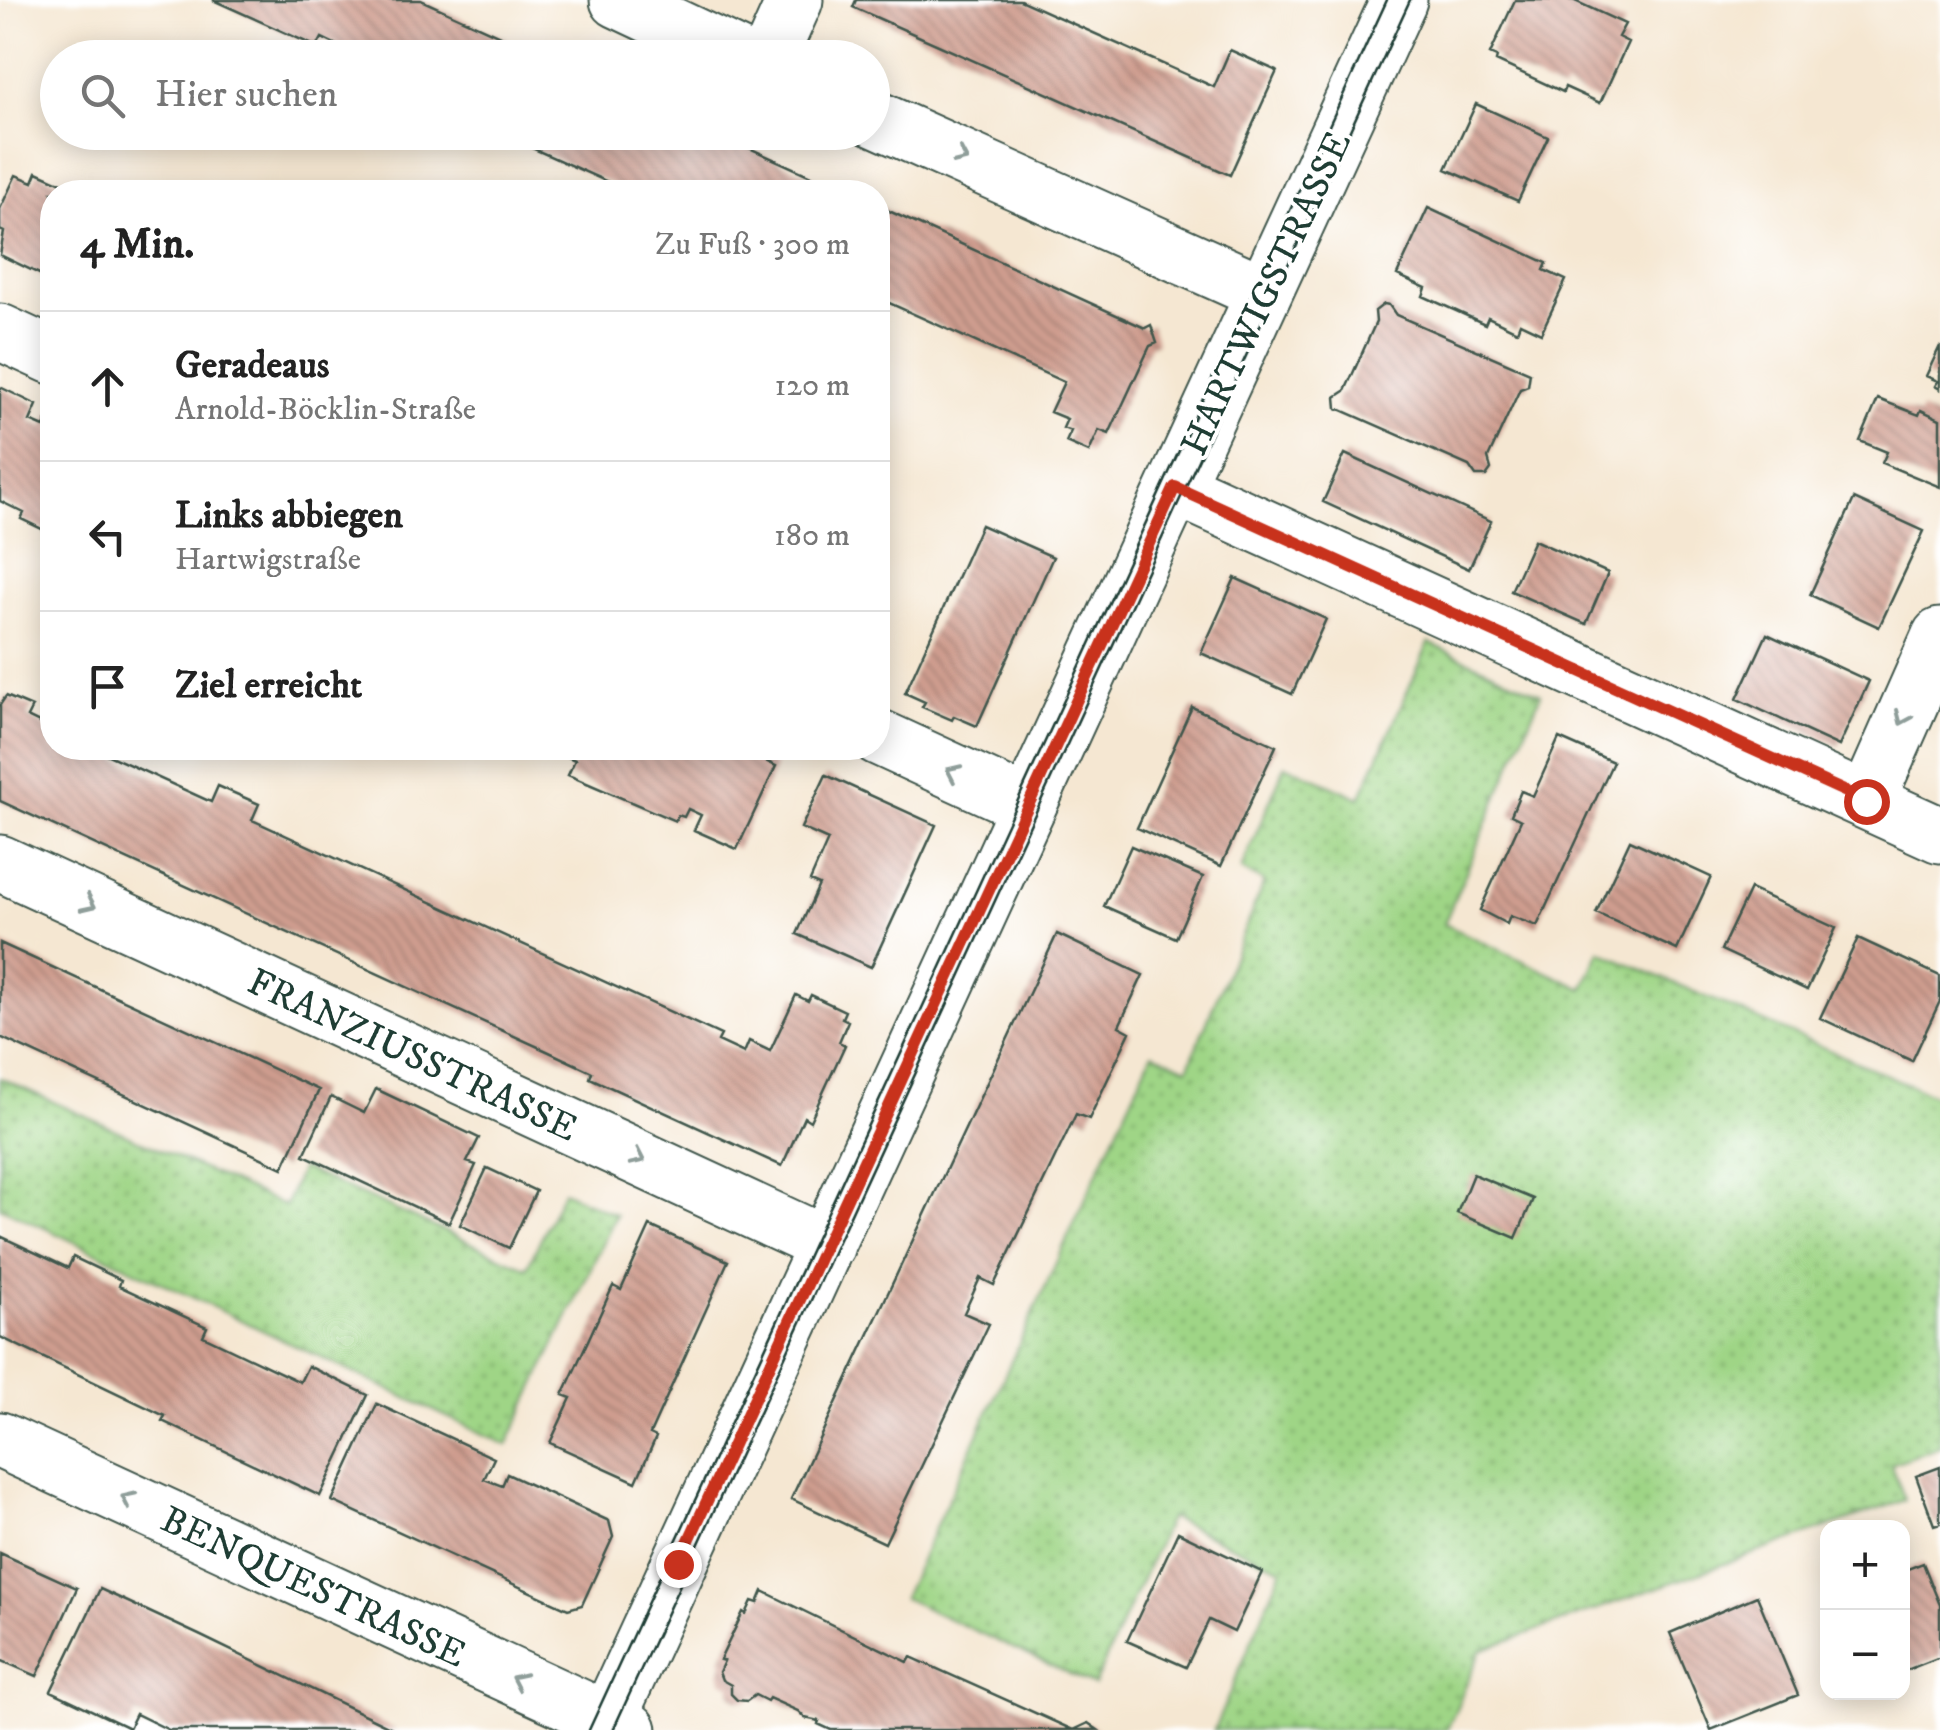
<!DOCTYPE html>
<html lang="de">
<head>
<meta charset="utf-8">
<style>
	body { margin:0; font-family:"IM FELL DW Pica",serif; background:#f6f6f6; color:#222 }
	.controls { position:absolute; right:30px; bottom:30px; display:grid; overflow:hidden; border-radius:20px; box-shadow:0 5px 25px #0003 }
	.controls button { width:90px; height:90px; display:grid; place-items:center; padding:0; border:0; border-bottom:2px solid #e0e0e0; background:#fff; color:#222; font:50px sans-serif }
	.stop { position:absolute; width:30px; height:30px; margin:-22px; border:8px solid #c8321e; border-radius:50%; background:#fff }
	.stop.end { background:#c8321e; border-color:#fff; box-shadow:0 2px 10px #0008 }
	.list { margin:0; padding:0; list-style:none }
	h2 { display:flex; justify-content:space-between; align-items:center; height:130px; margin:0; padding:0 40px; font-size:42px }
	h2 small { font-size:32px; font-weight:400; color:#767676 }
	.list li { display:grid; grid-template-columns:65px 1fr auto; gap:30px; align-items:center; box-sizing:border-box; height:150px; padding:0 40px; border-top:2px solid #e0e0e0 }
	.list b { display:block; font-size:38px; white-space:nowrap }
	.list p { margin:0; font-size:32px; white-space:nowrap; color:#767676 }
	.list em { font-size:32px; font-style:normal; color:#767676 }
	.icon { flex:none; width:55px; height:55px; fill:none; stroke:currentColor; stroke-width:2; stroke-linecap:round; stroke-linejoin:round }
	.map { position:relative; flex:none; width:1940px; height:1730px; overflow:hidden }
	.search { position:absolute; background:#fff; box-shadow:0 5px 25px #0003; left:40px; top:40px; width:850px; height:110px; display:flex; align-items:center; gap:25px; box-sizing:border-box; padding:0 35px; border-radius:55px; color:#767676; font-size:38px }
	.panel { position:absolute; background:#fff; box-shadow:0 5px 25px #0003; left:40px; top:180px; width:850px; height:580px; border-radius:40px }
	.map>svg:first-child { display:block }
	.garden { fill:url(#garden-dots); stroke:#5f895d; stroke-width:2.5 }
	.building { fill:url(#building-back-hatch) }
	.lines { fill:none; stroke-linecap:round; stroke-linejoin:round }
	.minor-casing { stroke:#3f564c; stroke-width:59 }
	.minor { stroke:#fff; stroke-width:55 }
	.tram { stroke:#1f3d34; stroke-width:2.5 }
	.oneway { stroke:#8f9e9a }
	.route { stroke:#c8321e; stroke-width:12 }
	.labels { text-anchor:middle; stroke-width:8; stroke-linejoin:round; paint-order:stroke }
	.street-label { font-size:38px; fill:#1f3d34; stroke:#fff }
</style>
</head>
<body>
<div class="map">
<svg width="1940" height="1730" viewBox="0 0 1940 1730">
	<defs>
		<pattern id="garden-dots" width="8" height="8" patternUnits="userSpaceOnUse" patternTransform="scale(2.5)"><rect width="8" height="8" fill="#9fd586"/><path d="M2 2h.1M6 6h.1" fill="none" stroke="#81ae6e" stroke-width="1.8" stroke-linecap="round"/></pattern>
		<pattern id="building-back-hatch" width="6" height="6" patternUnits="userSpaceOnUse" patternTransform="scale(2.5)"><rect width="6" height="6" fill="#cf9d8f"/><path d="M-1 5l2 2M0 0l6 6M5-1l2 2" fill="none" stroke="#a78176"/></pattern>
	</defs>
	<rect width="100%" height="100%" fill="#fff"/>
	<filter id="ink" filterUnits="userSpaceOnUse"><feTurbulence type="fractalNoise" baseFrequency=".01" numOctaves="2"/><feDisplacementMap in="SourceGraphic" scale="20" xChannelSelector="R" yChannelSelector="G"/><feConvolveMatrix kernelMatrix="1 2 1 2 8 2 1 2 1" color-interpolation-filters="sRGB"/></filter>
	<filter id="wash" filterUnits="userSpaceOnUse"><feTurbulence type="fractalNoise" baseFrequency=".0048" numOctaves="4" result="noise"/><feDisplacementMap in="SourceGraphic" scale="40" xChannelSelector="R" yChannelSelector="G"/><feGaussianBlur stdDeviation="2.25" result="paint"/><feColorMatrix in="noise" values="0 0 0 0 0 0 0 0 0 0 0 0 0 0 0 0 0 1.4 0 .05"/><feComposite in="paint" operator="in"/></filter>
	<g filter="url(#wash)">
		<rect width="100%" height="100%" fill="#f5e7d2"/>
		<path class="garden" d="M 1429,643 L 1541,694 L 1444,924 L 1583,989 L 1600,951 L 1940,1098 L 1940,1446 L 1891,1464 L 1905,1500 L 1481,1650 L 1447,1730 L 1214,1730 L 1282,1569 L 1170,1517 L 1094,1685 L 903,1598 L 1152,1053 L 1188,1068 L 1264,882 L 1241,870 L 1285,765 L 1360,798 Z
			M 0,1078 L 285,1206 L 301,1168 L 527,1268 L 563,1191 L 616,1215 L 507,1445 L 0,1207 Z"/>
		<g id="blocks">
			<path class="building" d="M 213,0 L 421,0 L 548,58 L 336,58 L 341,47 L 322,38 L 317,47 Z
				M 856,0 L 1020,0 L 1214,87 L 1230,50 L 1277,71 L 1230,175 L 853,7 Z
				M 1515,0 L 1573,0 L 1625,24 L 1618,37 L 1628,42 L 1600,103 L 1565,87 L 1563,92 L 1496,61 L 1497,57 L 1490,54 Z
				M 1476,104 L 1548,137 L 1518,201 L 1446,169 Z
				M 496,132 L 714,132 L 846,192 L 630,192 Z
				M 37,172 L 82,192 L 52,192 L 52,287 L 47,285 L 50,279 L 0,255 L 4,232 L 0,230 L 0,209 L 16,175 L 33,182 Z
				M 878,206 L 1145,328 L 1151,325 L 1157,343 L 1150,346 L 1109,434 L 1099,430 L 1089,452 L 1066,442 L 1071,431 L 1063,428 L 1067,419 L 1050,412 L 1064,382 L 878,298 Z
				M 1428,208 L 1547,263 L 1544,270 L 1566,280 L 1541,333 L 1520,323 L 1517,331 L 1488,317 L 1485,324 L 1423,296 L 1426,288 L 1397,275 Z
				M 1384,304 L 1389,305 L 1396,315 L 1530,373 L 1528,386 L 1520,389 L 1488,458 L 1491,469 L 1486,476 L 1476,476 L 1469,466 L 1337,408 L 1336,397 L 1345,391 L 1376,322 L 1375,311 Z
				M 1940,346 L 1940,389 L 1935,386 L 1938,381 L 1926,376 Z
				M 0,387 L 37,405 L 30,421 L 44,427 L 52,408 L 52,534 L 21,519 L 24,513 L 0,501 Z
				M 1878,399 L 1919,415 L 1921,410 L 1940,419 L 1940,487 L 1882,463 L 1887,452 L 1860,441 Z
				M 1345,454 L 1491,521 L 1469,569 L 1323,502 Z
				M 1854,499 L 1924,531 L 1879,627 L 1810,595 Z
				M 981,525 L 1053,557 L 977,726 L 954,716 L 952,720 L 922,707 L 925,702 L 905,693 Z
				M 1534,540 L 1608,573 L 1586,624 L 1511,591 Z
				M 1235,578 L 1326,619 L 1292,694 L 1201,653 Z
				M 1767,634 L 1869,681 L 1839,746 L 1737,699 Z
				M 6,696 L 32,707 L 27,717 L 52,729 L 52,748 L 93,748 L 211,802 L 218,786 L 259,804 L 252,820 L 721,1035 L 718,1041 L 744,1053 L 749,1041 L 770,1051 L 796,995 L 808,1001 L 811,995 L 845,1011 L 842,1018 L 848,1021 L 839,1042 L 845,1045 L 810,1121 L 804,1117 L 782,1166 L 590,1078 L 592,1072 L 547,1051 L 0,801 L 0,705 Z
				M 1192,707 L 1276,746 L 1221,866 L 1137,828 Z
				M 1559,738 L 1613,762 L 1537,926 L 1510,916 L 1507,924 L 1480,910 L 1521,820 L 1511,815 L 1521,791 L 1533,796 Z
				M 548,748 L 751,748 L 758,751 L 759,758 L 776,766 L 737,849 L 694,830 L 701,815 L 688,809 L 684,817 L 678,815 L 675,821 L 568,775 L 575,760 Z
				M 826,775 L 936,825 L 871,967 L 797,934 L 819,885 L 810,881 L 828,840 L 801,828 Z
				M 1630,840 L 1711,877 L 1677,950 L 1596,913 Z
				M 1131,846 L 1203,877 L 1176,938 L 1104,906 Z
				M 1750,889 L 1836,928 L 1807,990 L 1721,950 Z
				M 1057,934 L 1143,975 L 1119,1026 L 1130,1032 L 1089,1119 L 1076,1114 L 994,1285 L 980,1278 L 964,1313 L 989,1324 L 885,1543 L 791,1499 Z
				M 1858,938 L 1940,976 L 1940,1001 L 1912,1061 L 1820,1018 Z
				M 0,943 L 319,1090 L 283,1168 L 0,1037 Z
				M 376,1089 L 479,1138 L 467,1162 L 476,1165 L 449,1223 L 304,1155 L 331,1097 L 364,1113 Z
				M 487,1168 L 536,1191 L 509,1248 L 460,1225 Z
				M 1473,1174 L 1533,1199 L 1516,1238 L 1457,1213 Z
				M 650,1226 L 728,1261 L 650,1434 L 656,1437 L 636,1482 L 550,1443 L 571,1398 L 563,1395 L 613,1286 L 621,1290 Z
				M 0,1236 L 68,1268 L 73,1257 L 121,1280 L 119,1286 L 207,1327 L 203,1336 L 300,1382 L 308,1366 L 368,1395 L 320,1496 L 162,1421 L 165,1416 L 0,1337 Z
				M 377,1404 L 494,1458 L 484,1479 L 502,1486 L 507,1474 L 609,1521 L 613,1537 L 582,1605 L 568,1609 L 332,1501 Z
				M 1940,1467 L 1940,1523 L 1934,1525 L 1916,1476 Z
				M 1178,1532 L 1262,1572 L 1234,1632 L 1209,1620 L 1186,1667 L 1127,1641 Z
				M 0,1553 L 77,1588 L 37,1676 L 0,1660 Z
				M 1923,1563 L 1940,1605 L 1940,1657 L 1902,1672 L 1902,1571 Z
				M 100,1589 L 199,1635 L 396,1730 L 169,1730 L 136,1714 L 129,1728 L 51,1691 Z
				M 763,1591 L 908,1662 L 911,1657 L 1073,1730 L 1088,1723 L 1098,1730 L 831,1730 L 818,1724 L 819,1721 L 805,1718 L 798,1711 L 769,1698 L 767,1701 L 755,1695 L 747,1701 L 737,1700 L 731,1694 L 731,1685 L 722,1680 L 719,1672 L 724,1661 L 720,1660 L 743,1612 L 746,1614 L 752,1601 L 758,1603 Z
				M 1757,1596 L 1798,1695 L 1711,1730 L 1670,1633 Z"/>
		</g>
	</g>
	<g filter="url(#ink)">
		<use href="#blocks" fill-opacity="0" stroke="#3f564c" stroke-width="2.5"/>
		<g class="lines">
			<g class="minor-casing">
				<path id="minor" d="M 618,0 L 741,58
					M 769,58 L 795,0
					M 872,117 L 1264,293
					M 0,332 L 52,356
					M 1175,487 L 1940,835
					M 878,737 L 1028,806
					M 1867,801 L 1940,636
					M 0,863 L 827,1245
					M 0,1440 L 629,1730
					M 603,1730 L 1399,0"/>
			</g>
			<use href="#minor" class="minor"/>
			<path class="tram" d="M 589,1730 L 1387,0
				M 613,1730 L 1410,0"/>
		</g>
		<defs><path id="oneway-chevron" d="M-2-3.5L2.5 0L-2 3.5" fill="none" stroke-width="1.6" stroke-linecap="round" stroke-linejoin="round" transform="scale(2.5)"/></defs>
		<g class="oneway">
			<use href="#oneway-chevron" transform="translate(961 157) rotate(24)"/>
			<use href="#oneway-chevron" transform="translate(1903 718) rotate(114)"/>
			<use href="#oneway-chevron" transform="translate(953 772) rotate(-155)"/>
			<use href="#oneway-chevron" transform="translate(89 904) rotate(25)"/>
			<use href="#oneway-chevron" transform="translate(638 1158) rotate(25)"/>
			<use href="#oneway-chevron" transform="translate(128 1499) rotate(-155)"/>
			<use href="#oneway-chevron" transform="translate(518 1680) rotate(-155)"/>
		</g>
	</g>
	<g class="lines" filter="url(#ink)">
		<path class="route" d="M 678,1564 L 1175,487 L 1866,801"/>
	</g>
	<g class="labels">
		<g class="street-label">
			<text transform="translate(1265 293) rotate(-65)" y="13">HARTWIGSTRASSE</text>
			<text transform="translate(413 1054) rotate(25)" y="13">FRANZIUSSTRASSE</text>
			<text transform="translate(314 1586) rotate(25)" y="13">BENQUESTRASSE</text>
		</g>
	</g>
</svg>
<div class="controls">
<button>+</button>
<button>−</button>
</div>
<div class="stop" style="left:1866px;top:801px"></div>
<div class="stop end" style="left:678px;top:1564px"></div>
<div class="search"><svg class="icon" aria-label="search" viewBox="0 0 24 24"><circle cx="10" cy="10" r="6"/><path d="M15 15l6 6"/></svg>Hier suchen</div>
<section class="panel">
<h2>4 Min.<small>Zu Fuß · 300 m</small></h2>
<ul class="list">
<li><svg class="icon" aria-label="ahead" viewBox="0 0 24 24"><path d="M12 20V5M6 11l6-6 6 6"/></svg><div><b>Geradeaus</b><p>Arnold-Böcklin-Straße</p></div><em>120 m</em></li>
<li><svg class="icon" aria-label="left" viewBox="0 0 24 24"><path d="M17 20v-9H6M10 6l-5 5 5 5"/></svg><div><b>Links abbiegen</b><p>Hartwigstraße</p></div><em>180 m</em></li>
<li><svg class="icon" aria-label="arrive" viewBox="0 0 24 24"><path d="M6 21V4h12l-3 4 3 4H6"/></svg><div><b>Ziel erreicht</b></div></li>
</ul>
</section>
</div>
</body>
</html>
